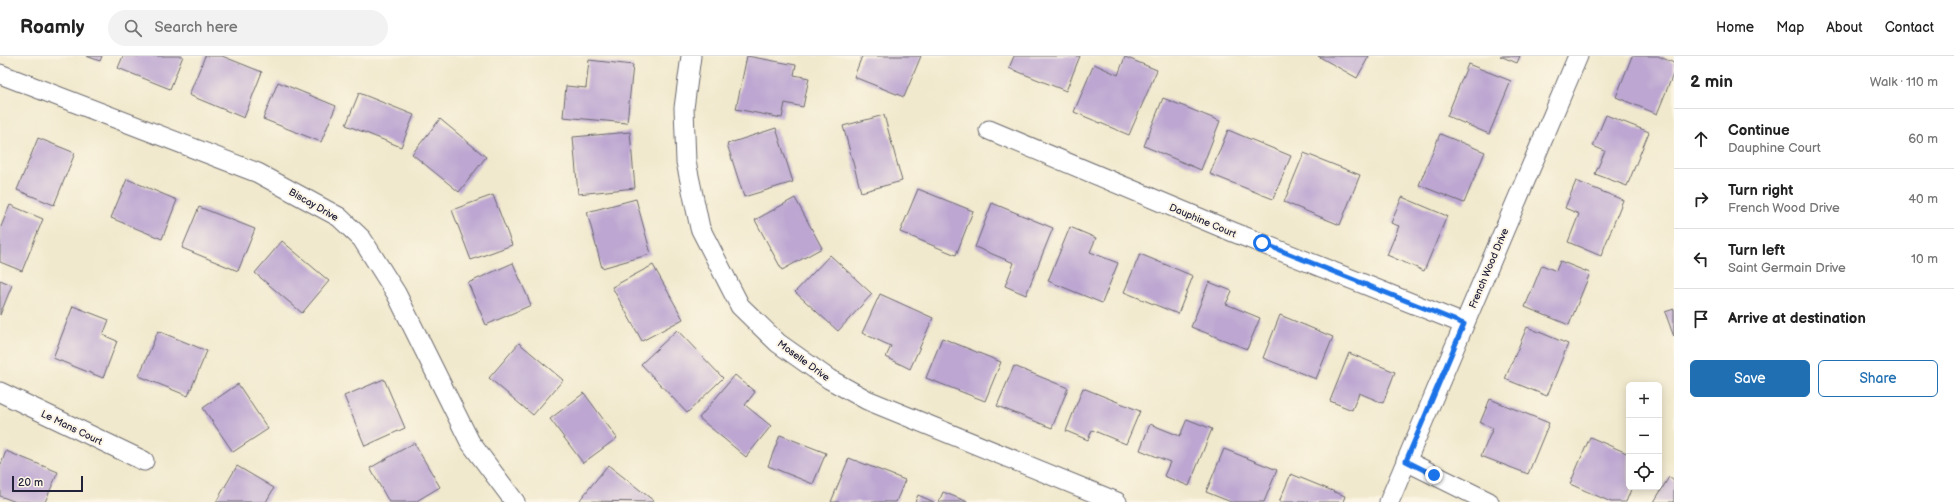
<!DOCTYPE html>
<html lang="en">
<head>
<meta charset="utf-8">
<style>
	body { margin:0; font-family:"Balsamiq Sans",sans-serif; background:#f2f2f2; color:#222 }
	.controls { position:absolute; right:12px; bottom:12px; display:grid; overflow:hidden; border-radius:6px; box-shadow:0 2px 10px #0003 }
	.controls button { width:36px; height:36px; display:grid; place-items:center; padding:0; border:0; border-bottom:1px solid #e0e0e0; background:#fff; color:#222; font:20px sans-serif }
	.scale { position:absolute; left:12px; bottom:10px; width:71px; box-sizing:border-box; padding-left:4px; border:2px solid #22223b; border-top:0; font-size:11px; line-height:14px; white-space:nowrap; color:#22223b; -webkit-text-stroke:3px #fcf5e5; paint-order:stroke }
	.stop { position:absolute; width:12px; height:12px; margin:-9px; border:3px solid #1a73e8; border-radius:50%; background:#fff }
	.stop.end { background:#1a73e8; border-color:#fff; box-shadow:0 1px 4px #0008 }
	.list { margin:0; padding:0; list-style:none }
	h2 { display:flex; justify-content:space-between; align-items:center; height:52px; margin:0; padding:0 16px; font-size:17px }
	h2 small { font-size:13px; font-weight:400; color:#767676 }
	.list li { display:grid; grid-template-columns:26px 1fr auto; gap:12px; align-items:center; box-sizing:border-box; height:60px; padding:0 16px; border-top:1px solid #e0e0e0 }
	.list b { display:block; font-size:15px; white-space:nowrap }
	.list p { margin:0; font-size:13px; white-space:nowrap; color:#767676 }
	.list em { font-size:13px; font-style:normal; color:#767676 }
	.actions { display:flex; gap:8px; padding:12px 16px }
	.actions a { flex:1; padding:9px 0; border:1px solid #1f6fb2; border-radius:6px; text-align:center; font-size:14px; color:#1f6fb2 }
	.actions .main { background:#1f6fb2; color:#fff }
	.icon { flex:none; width:22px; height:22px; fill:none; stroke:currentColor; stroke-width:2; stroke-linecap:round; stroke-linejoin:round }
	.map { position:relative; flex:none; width:1674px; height:446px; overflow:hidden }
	header { display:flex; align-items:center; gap:24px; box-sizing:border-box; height:56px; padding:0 20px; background:#fff; border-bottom:1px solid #e0e0e0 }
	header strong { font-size:19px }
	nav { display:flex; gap:22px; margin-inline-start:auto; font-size:14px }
	.search { width:280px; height:36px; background:#f2f2f2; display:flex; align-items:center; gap:10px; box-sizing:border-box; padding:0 14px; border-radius:22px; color:#767676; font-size:15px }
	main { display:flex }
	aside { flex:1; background:#fff }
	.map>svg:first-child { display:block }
	.building { fill:#bda7d2 }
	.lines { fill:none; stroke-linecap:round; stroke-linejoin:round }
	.minor-casing { stroke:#6a686e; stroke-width:21 }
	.minor { stroke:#fff; stroke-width:19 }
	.route { stroke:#1a73e8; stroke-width:5 }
	.labels { text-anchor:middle; stroke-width:4; stroke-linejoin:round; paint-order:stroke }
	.street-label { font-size:10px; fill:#22223b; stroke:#fcf5e5 }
</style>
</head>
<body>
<header>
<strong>Roamly</strong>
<div class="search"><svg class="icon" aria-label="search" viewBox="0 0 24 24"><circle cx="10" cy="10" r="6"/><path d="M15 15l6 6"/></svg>Search here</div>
<nav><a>Home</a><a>Map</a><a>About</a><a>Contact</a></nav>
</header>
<main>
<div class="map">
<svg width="1674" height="446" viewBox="0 0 1674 446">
	<rect width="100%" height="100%" fill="#fcf5e5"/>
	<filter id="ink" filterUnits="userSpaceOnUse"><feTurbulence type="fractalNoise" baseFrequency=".025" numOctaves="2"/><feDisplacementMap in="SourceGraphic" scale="8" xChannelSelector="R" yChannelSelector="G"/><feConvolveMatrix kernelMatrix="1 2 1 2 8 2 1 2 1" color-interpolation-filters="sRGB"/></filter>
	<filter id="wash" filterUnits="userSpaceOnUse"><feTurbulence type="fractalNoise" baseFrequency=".012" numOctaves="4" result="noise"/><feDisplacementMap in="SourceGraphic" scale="16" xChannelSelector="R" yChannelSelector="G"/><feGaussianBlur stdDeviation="0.9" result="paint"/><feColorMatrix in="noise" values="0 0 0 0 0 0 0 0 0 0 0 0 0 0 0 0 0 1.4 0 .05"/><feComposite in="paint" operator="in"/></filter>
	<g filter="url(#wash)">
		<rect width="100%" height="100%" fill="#f1e9cd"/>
		<g id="blocks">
			<path class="building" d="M 86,0 L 102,0 L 100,5 Z
				M 123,0 L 183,0 L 170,33 L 118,12 Z
				M 205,0 L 222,0 L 262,16 L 244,62 L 189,39 Z
				M 747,0 L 796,9 L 794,19 L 809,22 L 803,51 L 785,47 L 782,62 L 736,53 Z
				M 862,0 L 921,0 L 904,41 L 854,21 Z
				M 1014,0 L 1080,0 L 1066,35 L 1009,12 Z
				M 1318,0 L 1369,0 L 1357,22 Z
				M 1500,0 L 1520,0 L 1517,7 Z
				M 1632,0 L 1658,0 L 1674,7 L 1674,16 L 1657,58 L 1616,41 Z
				M 1125,1 L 1157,14 L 1129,79 L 1074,56 L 1094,8 L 1118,19 Z
				M 589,4 L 633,9 L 627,67 L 563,61 L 566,30 L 586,32 Z
				M 1468,8 L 1511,25 L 1489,78 L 1447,60 Z
				M 278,26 L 336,50 L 321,86 L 263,63 Z
				M 359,37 L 414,59 L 401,91 L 346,69 Z
				M 1163,42 L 1220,65 L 1201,114 L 1144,90 Z
				M 884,59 L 902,125 L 861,136 L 843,70 Z
				M 1606,59 L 1649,76 L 1627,130 L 1595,118 L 1605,95 L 1593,90 Z
				M 440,63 L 486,101 L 459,136 L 412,98 Z
				M 776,72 L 793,126 L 744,141 L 727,88 Z
				M 1228,74 L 1291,100 L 1273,143 L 1210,118 Z
				M 630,76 L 635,132 L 578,138 L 573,81 Z
				M 1440,78 L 1485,96 L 1464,147 L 1419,129 Z
				M 38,82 L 75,97 L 54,149 L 17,134 Z
				M 1304,97 L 1360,119 L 1340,169 L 1284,146 Z
				M 127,123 L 177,144 L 162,183 L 111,162 Z
				M 1576,125 L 1623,144 L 1601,200 L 1568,186 L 1579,158 L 1565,152 Z
				M 918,133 L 973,155 L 956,199 L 900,176 Z
				M 493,139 L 512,189 L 471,204 L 452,154 Z
				M 1402,141 L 1447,160 L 1424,215 L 1387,199 L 1399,170 L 1391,167 Z
				M 795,142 L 822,192 L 782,214 L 755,164 Z
				M 636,143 L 651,198 L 602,212 L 587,156 Z
				M 992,147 L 1053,172 L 1026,239 L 1005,230 L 1014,207 L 975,191 Z
				M 10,149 L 43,163 L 22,215 L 0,206 L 0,173 Z
				M 199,151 L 255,173 L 238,215 L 182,192 Z
				M 1070,171 L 1096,182 L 1090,196 L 1118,207 L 1102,247 L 1048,225 Z
				M 282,185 L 329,225 L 302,257 L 255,217 Z
				M 1140,198 L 1193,220 L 1178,258 L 1124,236 Z
				M 830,199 L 872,238 L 838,275 L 795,236 Z
				M 1560,205 L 1590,217 L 1569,269 L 1525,251 L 1542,209 L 1556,215 Z
				M 513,207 L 531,249 L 486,269 L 468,227 Z
				M 653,209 L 683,263 L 642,285 L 612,231 Z
				M 0,224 L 12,229 L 0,259 Z
				M 1209,226 L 1232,235 L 1226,248 L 1260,262 L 1247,293 L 1191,271 Z
				M 880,238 L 933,262 L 910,313 L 886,301 L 891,290 L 862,277 Z
				M 73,250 L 109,264 L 103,279 L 117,285 L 103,322 L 53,302 Z
				M 1674,253 L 1674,281 L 1665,256 Z
				M 1280,259 L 1333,281 L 1316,323 L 1263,302 Z
				M 1527,271 L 1568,288 L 1547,340 L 1505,323 Z
				M 677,274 L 723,322 L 687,357 L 641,308 Z
				M 158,275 L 207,295 L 188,340 L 139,320 Z
				M 942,282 L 1001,306 L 985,345 L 926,322 Z
				M 519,287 L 563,324 L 533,359 L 489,322 Z
				M 1349,297 L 1395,316 L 1383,347 L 1359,337 L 1352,354 L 1330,345 Z
				M 1014,310 L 1068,332 L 1052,372 L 997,350 Z
				M 735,319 L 755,336 L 745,349 L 771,370 L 746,401 L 699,362 Z
				M 384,323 L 405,372 L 365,390 L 344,340 Z
				M 238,328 L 268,373 L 233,396 L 203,352 Z
				M 1083,332 L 1140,355 L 1126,388 L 1092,374 L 1088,384 L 1066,375 Z
				M 584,337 L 617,382 L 583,407 L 550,363 Z
				M 1490,343 L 1549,367 L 1528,418 L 1481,400 L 1493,372 L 1480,367 Z
				M 1187,363 L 1212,373 L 1189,430 L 1164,420 L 1170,406 L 1140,394 L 1150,368 L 1180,380 Z
				M 780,379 L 826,397 L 813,428 L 768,410 Z
				M 1590,381 L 1629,398 L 1629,431 L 1632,431 L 1626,446 L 1611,446 L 1570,428 Z
				M 414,387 L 440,431 L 415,446 L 389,446 L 370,412 Z
				M 1224,393 L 1277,414 L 1264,446 L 1231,446 L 1206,436 Z
				M 6,395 L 58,416 L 45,446 L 16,446 L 0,440 L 0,411 Z
				M 849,402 L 905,424 L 896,446 L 831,446 Z
				M 608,409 L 654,445 L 654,446 L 579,445 Z
				M 237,410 L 274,432 L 266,446 L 216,446 Z
				M 1291,418 L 1345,440 L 1343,446 L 1279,446 Z
				M 1669,421 L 1674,425 L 1674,446 L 1654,446 Z
				M 943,436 L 968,446 L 939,446 Z
				M 918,439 L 934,446 L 915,446 Z"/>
		</g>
	</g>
	<g filter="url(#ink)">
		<use href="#blocks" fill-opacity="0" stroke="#6a686e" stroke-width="1"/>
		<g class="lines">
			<g class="minor-casing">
				<path id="minor" d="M 691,0 L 684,52 L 686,106 L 700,172 L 740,250 L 778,287 L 829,323 L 867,344 L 1117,446
					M 0,18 L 258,117 L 339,161 L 362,183 L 396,237 L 470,386 L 515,446
					M 989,74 L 1233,176 L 1464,268
					M 0,336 L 144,405
					M 1406,405 L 1489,446
					M 1389,446 L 1578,0"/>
			</g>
			<use href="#minor" class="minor"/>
		</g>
	</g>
	<g class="lines" filter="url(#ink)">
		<path class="route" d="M 1262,187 L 1464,268 L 1406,405 L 1434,419"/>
	</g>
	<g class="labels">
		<g class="street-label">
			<text transform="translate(314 148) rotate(30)" y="4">Biscay Drive</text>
			<text transform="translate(1203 164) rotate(23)" y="4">Dauphine Court</text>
			<text transform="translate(1488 212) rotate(-67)" y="4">French Wood Drive</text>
			<text transform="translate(804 304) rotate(36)" y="4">Moselle Drive</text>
			<text transform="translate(72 371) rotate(26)" y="4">Le Mans Court</text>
		</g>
	</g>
</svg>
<div class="controls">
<button>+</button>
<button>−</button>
<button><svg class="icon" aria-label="locate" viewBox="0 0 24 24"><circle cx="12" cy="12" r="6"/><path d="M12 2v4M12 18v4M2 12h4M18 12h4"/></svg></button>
</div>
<div class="scale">20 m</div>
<div class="stop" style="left:1262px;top:187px"></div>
<div class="stop end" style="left:1434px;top:419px"></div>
</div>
<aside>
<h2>2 min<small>Walk · 110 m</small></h2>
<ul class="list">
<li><svg class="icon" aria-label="ahead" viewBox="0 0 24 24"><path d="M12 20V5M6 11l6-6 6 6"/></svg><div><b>Continue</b><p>Dauphine Court</p></div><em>60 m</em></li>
<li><svg class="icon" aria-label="right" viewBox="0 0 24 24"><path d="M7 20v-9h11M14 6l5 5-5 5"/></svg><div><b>Turn right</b><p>French Wood Drive</p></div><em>40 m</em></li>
<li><svg class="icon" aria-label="left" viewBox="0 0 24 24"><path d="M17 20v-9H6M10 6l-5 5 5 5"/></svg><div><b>Turn left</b><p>Saint Germain Drive</p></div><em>10 m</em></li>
<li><svg class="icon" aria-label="arrive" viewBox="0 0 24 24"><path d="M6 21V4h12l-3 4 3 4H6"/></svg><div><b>Arrive at destination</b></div></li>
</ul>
<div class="actions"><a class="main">Save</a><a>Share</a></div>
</aside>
</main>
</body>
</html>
